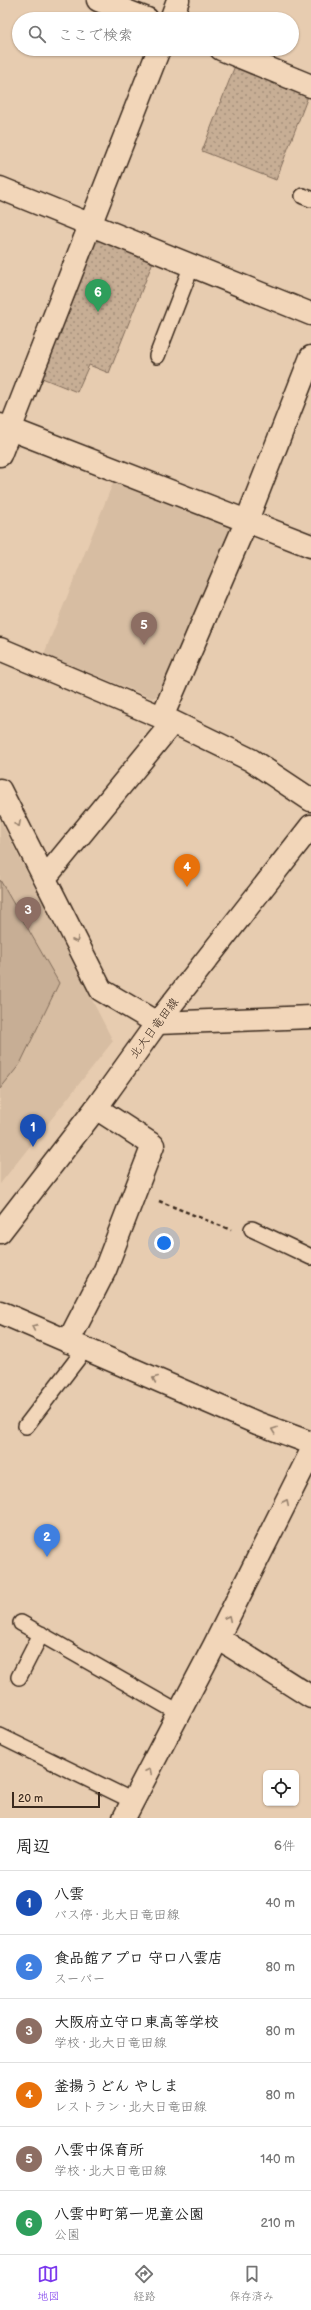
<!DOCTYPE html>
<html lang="ja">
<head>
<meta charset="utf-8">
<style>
	body { margin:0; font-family:"Balsamiq Sans","Klee One",sans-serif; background:#f2f2f2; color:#222 }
	.controls { position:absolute; right:12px; bottom:12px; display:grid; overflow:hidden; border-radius:6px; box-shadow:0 1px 3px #0004 }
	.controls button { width:36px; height:36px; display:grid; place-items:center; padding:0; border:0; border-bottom:1px solid #e0e0e0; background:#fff; color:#222; font:20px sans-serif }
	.scale { position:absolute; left:12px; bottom:10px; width:88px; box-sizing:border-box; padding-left:4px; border:2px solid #3b2a1e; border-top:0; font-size:11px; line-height:14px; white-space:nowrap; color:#3b2a1e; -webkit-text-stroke:3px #f2d6b9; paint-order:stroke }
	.you { position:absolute; left:164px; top:1243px; width:14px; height:14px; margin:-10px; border:3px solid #fff; border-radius:50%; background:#1a73e8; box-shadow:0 0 0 6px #1a73e833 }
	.badge { display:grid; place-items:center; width:26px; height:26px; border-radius:50%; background:#7c3aed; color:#fff; font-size:13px; font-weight:700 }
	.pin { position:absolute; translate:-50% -33px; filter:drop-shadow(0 1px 2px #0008) }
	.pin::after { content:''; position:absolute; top:21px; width:14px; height:12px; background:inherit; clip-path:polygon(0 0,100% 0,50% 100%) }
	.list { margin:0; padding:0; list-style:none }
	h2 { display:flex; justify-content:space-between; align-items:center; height:52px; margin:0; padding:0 16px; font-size:17px }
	h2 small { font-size:13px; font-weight:400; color:#767676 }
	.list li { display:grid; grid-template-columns:26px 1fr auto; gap:12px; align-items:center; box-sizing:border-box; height:64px; padding:0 16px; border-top:1px solid #e0e0e0 }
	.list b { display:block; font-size:15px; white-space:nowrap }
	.list p { margin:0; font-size:13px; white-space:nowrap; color:#767676 }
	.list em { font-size:13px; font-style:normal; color:#767676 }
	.icon { flex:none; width:22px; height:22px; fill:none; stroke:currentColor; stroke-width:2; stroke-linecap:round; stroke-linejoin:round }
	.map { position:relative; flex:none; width:311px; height:1818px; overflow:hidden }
	.search { position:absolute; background:#fff; box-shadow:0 1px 3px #0004; left:12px; right:12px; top:12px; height:44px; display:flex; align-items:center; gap:10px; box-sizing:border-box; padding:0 14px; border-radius:22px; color:#767676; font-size:15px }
	.sheet { height:436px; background:#fff }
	nav { display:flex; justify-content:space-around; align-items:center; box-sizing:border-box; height:56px; border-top:1px solid #e0e0e0; background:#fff; font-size:11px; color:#767676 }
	nav a { display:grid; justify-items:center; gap:2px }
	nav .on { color:#7c3aed }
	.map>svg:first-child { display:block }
	.built { fill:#d7bda2 }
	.park { fill:url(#park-dots); stroke:#816c5a }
	.pitch { fill:#c7ae95; stroke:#816c5a }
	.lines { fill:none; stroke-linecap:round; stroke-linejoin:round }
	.lane-casing { stroke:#3b2a1e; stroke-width:18 }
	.street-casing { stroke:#3b2a1e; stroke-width:25 }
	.secondary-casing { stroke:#3b2a1e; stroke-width:25 }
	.path { stroke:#3b2a1e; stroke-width:2.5; stroke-dasharray:4 3; stroke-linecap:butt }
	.lane { stroke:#f2d6b9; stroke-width:15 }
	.street { stroke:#f2d6b9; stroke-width:22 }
	.secondary { stroke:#f2d6b9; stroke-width:22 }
	.oneway { stroke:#96806c }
	.labels { text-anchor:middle; stroke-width:4; stroke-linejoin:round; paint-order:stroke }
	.street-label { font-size:12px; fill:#3b2a1e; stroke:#f2d6b9 }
</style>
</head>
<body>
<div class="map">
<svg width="311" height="1818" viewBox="0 0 311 1818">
	<defs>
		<pattern id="park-dots" width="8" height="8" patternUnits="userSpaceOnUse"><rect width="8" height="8" fill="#c7ae95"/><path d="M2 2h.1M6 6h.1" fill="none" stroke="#a38e79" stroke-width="1.8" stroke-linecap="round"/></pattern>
	</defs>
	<rect width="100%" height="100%" fill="#e7ccb0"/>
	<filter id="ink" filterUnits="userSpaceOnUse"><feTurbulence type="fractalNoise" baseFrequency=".025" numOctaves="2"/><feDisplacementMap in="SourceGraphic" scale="8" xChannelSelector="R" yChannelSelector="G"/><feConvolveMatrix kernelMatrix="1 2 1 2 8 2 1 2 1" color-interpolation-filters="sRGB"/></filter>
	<g filter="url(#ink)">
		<path class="built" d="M 117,473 L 227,518 L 231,528 L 164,693 L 152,698 L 44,654 Z
			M 0,820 L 113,1041 L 0,1184 Z"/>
		<path class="park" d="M 236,63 L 310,91 L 276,180 L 202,151 Z
			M 99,237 L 154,259 L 109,373 L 89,365 L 77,392 L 37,376 L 90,243 Z"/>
		<path class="pitch" d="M 0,880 L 59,983 L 20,1064 L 0,1089 Z"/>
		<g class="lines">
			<g class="lane-casing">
				<path id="lane" d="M 303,196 L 311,199
					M 157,356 L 192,265
					M 252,1229 L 311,1257
					M 26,1426 L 85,1349
					M 21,1623 L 179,1713
					M 19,1677 L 41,1634
					M 0,1736 L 133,1801"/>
			</g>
			<g class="street-casing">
				<path id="street" d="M 98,0 L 147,19
					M 171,19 L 178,0
					M 221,49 L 311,86
					M 0,188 L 311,314
					M 0,425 L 311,546
					M 0,455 L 159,49
					M 0,649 L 173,722 L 251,760 L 311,800
					M 162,717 L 247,520 L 311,357
					M 0,790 L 101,990 L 157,1023 L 311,1017
					M 45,878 L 173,722
					M 0,1312 L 257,1423 L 311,1443
					M 68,1342 L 105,1270 L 153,1145 L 96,1108
					M 218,1638 L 311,1697
					M 124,1818 L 214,1646 L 311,1452"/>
			</g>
			<g class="secondary-casing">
				<path id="secondary" d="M 0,1232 L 96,1108 L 157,1023 L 311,826"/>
			</g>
			<path class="path" d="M 159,1201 L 231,1230"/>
			<use href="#lane" class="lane"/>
			<use href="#street" class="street"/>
			<use href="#secondary" class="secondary"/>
		</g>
		<defs><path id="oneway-chevron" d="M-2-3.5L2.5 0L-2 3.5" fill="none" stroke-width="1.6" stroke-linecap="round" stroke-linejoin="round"/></defs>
		<g class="oneway">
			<use href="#oneway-chevron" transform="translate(18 824) rotate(63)"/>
			<use href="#oneway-chevron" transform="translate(76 940) rotate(63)"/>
			<use href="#oneway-chevron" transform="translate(34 1327) rotate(-156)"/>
			<use href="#oneway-chevron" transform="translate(155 1379) rotate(-157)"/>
			<use href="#oneway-chevron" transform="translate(274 1430) rotate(-160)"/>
			<use href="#oneway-chevron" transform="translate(286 1502) rotate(-64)"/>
			<use href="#oneway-chevron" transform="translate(228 1618) rotate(-64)"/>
			<use href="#oneway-chevron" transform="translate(149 1771) rotate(-63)"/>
		</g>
	</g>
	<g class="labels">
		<g class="street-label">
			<text transform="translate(154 1028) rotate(-53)" y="4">北大日竜田線</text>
		</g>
	</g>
</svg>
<div class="controls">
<button><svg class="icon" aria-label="locate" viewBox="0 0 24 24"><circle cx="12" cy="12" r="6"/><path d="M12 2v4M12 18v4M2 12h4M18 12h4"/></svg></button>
</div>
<div class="scale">20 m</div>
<div class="you"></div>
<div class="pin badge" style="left:33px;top:1147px;background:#1a4fb4">1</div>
<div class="pin badge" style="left:47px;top:1557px;background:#3f7fe0">2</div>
<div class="pin badge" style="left:28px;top:930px;background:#8d6e63">3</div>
<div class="pin badge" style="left:187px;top:887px;background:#e8710a">4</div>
<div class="pin badge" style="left:144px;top:645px;background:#8d6e63">5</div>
<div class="pin badge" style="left:98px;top:312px;background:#2e9e5b">6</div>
<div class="search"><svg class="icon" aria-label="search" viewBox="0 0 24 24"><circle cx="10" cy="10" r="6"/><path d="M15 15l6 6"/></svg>ここで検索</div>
</div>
<section class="sheet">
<h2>周辺<small>6件</small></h2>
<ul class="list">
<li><span class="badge" style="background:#1a4fb4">1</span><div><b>八雲</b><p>バス停 · 北大日竜田線</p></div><em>40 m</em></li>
<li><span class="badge" style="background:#3f7fe0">2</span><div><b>食品館アプロ 守口八雲店</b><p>スーパー</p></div><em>80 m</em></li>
<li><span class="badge" style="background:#8d6e63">3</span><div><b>大阪府立守口東高等学校</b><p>学校 · 北大日竜田線</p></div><em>80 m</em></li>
<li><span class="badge" style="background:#e8710a">4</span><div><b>釜揚うどん やしま</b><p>レストラン · 北大日竜田線</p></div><em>80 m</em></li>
<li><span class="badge" style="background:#8d6e63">5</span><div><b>八雲中保育所</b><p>学校 · 北大日竜田線</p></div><em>140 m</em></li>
<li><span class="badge" style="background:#2e9e5b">6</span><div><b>八雲中町第一児童公園</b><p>公園</p></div><em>210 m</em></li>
</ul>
</section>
<nav>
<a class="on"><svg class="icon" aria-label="map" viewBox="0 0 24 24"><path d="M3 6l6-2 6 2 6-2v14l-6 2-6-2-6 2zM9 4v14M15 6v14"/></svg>地図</a>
<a><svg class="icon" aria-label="directions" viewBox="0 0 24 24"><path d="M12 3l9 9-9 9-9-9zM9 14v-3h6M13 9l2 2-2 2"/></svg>経路</a>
<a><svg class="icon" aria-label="saved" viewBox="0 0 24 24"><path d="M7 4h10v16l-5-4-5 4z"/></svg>保存済み</a>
</nav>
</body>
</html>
